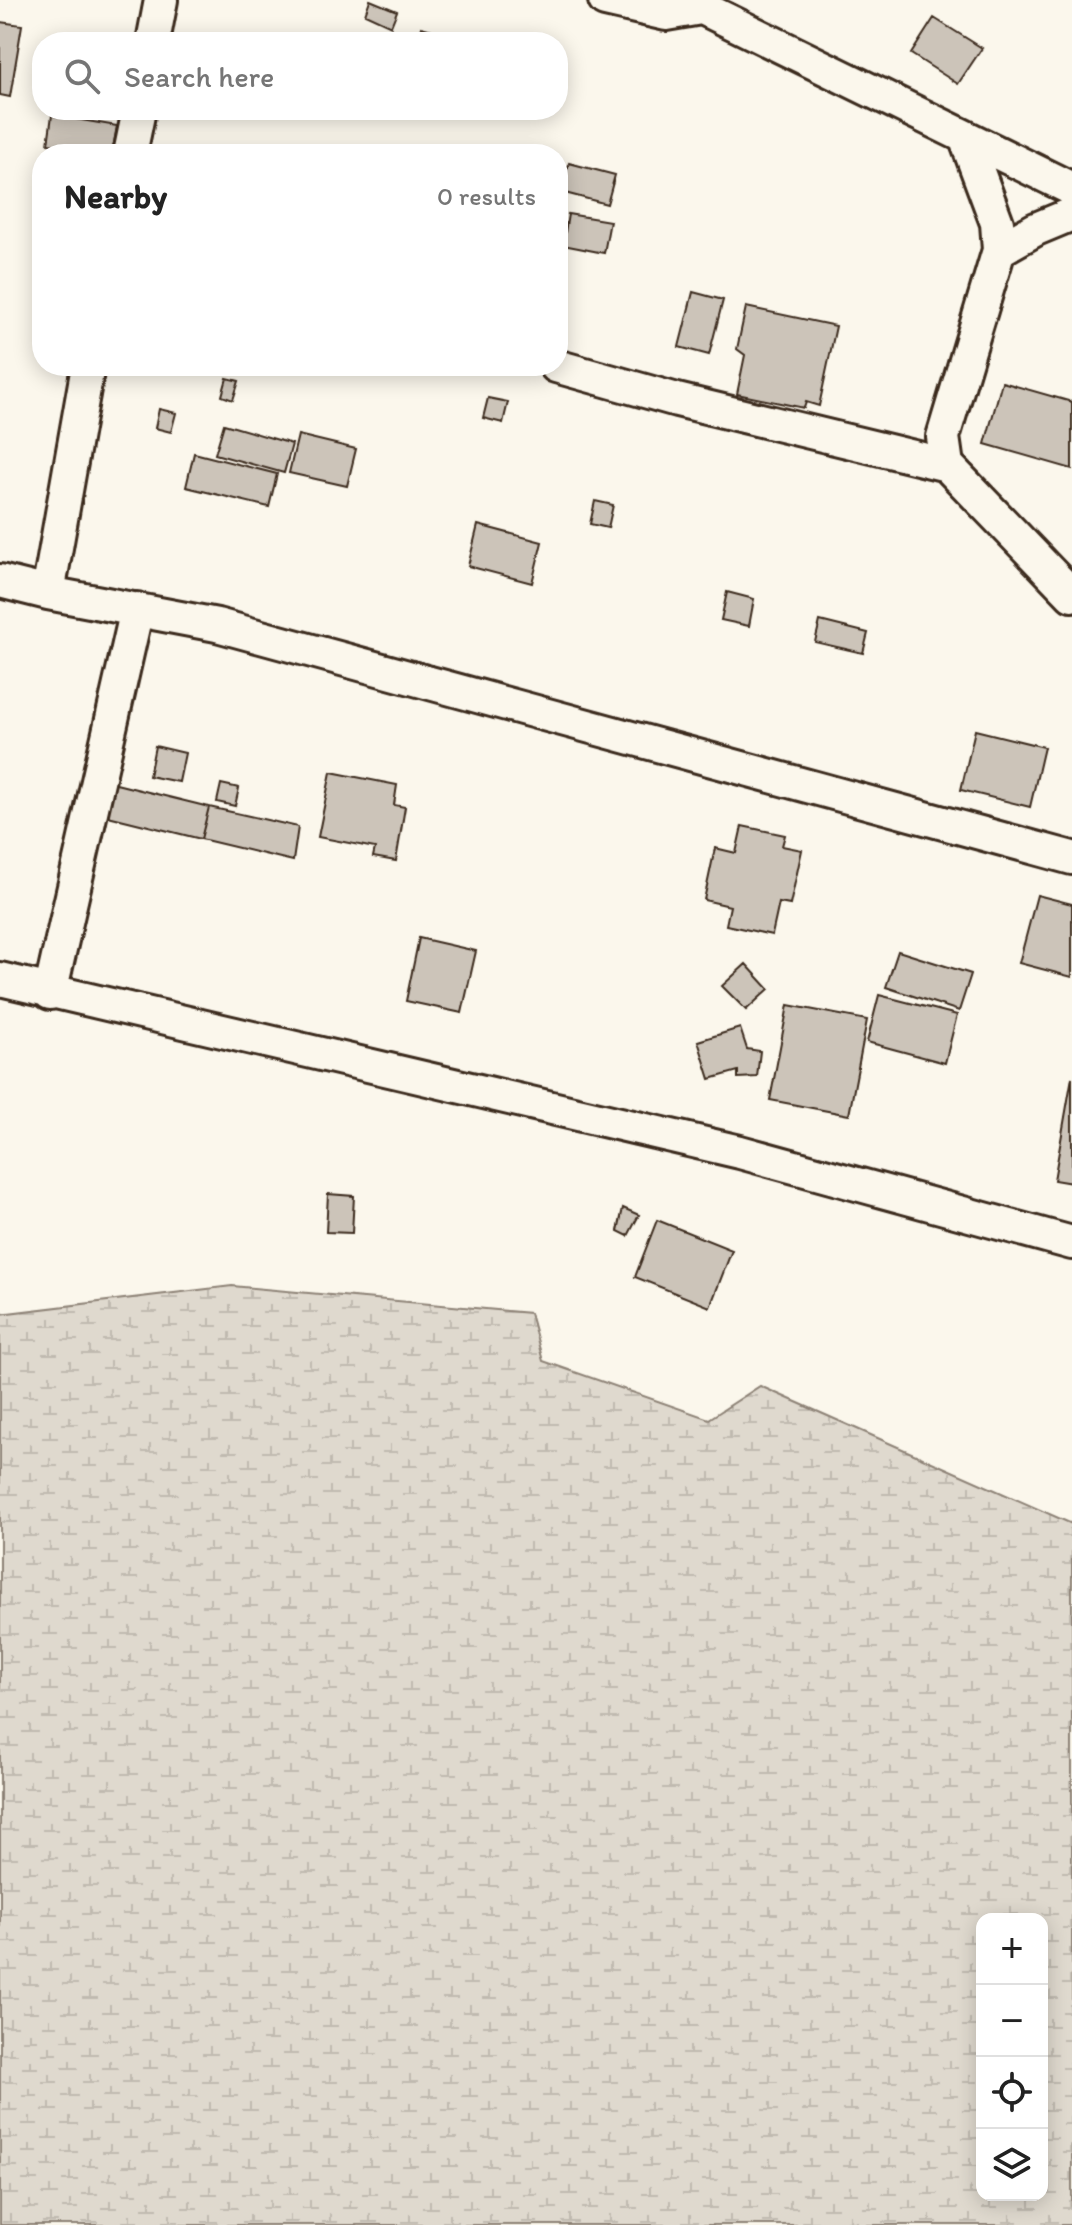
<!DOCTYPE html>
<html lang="en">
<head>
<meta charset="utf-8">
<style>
	body { margin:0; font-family:Itim,sans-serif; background:#f6f6f6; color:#222 }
	.controls { position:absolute; right:24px; bottom:24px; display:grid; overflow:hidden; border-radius:16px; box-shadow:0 4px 20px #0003 }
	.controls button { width:72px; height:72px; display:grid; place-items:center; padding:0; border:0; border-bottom:2px solid #e0e0e0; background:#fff; color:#222; font:40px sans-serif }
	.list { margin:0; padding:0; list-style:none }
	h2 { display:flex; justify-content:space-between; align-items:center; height:104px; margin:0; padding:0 32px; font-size:34px }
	h2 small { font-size:26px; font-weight:400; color:#767676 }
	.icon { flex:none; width:44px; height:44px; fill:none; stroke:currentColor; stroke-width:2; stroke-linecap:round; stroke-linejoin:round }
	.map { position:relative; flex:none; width:1072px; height:2225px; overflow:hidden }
	.search { position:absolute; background:#fff; box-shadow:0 4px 20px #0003; left:32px; top:32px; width:536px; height:88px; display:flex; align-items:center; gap:20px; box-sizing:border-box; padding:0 28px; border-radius:32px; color:#767676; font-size:30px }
	.panel { position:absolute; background:#fff; box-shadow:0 4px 20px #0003; left:32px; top:144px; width:536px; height:232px; border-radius:32px }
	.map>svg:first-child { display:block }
	.wetland { fill:url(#wetland-marsh); stroke:#8d8276; stroke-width:2; fill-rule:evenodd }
	.building { fill:#ccc4b9; stroke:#3b2a1e; stroke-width:2 }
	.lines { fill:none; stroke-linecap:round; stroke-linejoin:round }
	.minor-casing { stroke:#3b2a1e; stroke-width:38 }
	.minor { stroke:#fbf7ec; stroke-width:32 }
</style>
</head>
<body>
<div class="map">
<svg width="1072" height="2225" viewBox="0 0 1072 2225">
	<defs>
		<pattern id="wetland-marsh" width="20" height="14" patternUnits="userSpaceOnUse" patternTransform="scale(2)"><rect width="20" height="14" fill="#dfd9ce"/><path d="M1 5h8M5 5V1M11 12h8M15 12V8" fill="none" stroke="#c0bab0"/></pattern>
	</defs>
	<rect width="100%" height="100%" fill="#fbf7ec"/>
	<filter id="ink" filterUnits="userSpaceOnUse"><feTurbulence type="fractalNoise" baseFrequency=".0125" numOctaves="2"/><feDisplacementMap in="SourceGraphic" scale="16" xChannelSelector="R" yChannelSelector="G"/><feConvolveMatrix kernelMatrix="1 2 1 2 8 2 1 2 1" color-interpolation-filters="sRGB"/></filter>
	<g filter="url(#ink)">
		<path class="wetland" d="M 232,1286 L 530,1313 L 543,1361 L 709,1419 L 760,1386 L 1072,1524 L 1072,2225 L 0,2225 L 0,1314 ZM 982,1919 L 1042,1919 L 1042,2195 L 982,2195 Z"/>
		<path class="building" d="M 370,0 L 397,11 L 391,26 L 365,14 Z
			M 934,18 L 982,48 L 958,84 L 911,54 Z
			M 0,22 L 22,25 L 10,97 L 0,95 Z
			M 421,27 L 476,42 L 417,42 Z
			M 366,34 L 395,40 L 394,42 L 365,42 Z
			M 52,115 L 117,126 L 112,154 L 48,144 Z
			M 569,163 L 615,175 L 607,204 L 561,192 Z
			M 568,214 L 610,221 L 604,253 L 563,245 Z
			M 693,292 L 723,300 L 709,355 L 679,347 Z
			M 746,307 L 836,326 L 819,406 L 806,402 L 804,408 L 737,394 L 745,355 L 737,349 Z
			M 227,378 L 239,381 L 233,400 L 222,396 Z
			M 1002,382 L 1072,402 L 1072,469 L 985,444 Z
			M 488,398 L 508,402 L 503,423 L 483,418 Z
			M 159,409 L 176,413 L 171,432 L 155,428 Z
			M 224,424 L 292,444 L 284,473 L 215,454 Z
			M 298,435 L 356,449 L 347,486 L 289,473 Z
			M 194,453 L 277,474 L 269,507 L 186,487 Z
			M 595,501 L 613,505 L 608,528 L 590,524 Z
			M 478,525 L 542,542 L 532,583 L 468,566 Z
			M 727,592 L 754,599 L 749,626 L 721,620 Z
			M 820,621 L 868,633 L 863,653 L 815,642 Z
			M 975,730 L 1044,747 L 1030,807 L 961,790 Z
			M 155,746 L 185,753 L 179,782 L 149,776 Z
			M 331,772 L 397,785 L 394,805 L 405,807 L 396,861 L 373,857 L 375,848 L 318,837 Z
			M 112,783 L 209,807 L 201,839 L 104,815 Z
			M 221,784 L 239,788 L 235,806 L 217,802 Z
			M 209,807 L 298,827 L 293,861 L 201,839 Z
			M 742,826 L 785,835 L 782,846 L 802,850 L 790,905 L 779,903 L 772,935 L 726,925 L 730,906 L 704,900 L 715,848 L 736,853 Z
			M 1037,895 L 1072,904 L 1072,977 L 1019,963 Z
			M 419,938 L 476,951 L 462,1013 L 406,1001 Z
			M 898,951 L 971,974 L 959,1011 L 886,987 Z
			M 746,964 L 769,989 L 746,1010 L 722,986 Z
			M 879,995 L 957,1015 L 945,1063 L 867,1042 Z
			M 788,1005 L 867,1020 L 849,1115 L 770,1100 Z
			M 740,1028 L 747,1049 L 760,1051 L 757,1077 L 738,1078 L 738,1071 L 710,1079 L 698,1041 Z
			M 1072,1077 L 1072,1183 L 1054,1180 Z
			M 328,1194 L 354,1196 L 352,1233 L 326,1232 Z
			M 623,1208 L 639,1215 L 628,1236 L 618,1231 Z
			M 657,1220 L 732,1250 L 710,1307 L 635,1277 Z"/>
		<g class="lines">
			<g class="minor-casing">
				<path id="minor" d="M 605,0 L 666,14 L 701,8
					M 686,0 L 1072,189
					M 153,42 L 161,0
					M 965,137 L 997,223 L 999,250 L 943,437 L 947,465 L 1072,595
					M 130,154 L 139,110
					M 999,250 L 1036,229 L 1072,214
					M 556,366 L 677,400 L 947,465
					M 0,581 L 48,593 L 217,625 L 1072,858
					M 48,593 L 88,366
					M 0,979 L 740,1152 L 1072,1243
					M 50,993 L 137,609"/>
			</g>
			<use href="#minor" class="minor"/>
		</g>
	</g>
</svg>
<div class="controls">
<button>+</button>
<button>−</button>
<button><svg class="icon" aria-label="locate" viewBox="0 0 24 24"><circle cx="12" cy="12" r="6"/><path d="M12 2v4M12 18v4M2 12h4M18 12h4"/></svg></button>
<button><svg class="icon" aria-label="layers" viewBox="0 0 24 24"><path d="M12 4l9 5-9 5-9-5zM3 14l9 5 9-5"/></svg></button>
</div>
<div class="search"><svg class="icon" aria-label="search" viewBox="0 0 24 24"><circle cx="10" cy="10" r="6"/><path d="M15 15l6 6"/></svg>Search here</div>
<section class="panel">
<h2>Nearby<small>0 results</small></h2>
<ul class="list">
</ul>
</section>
</div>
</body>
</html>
